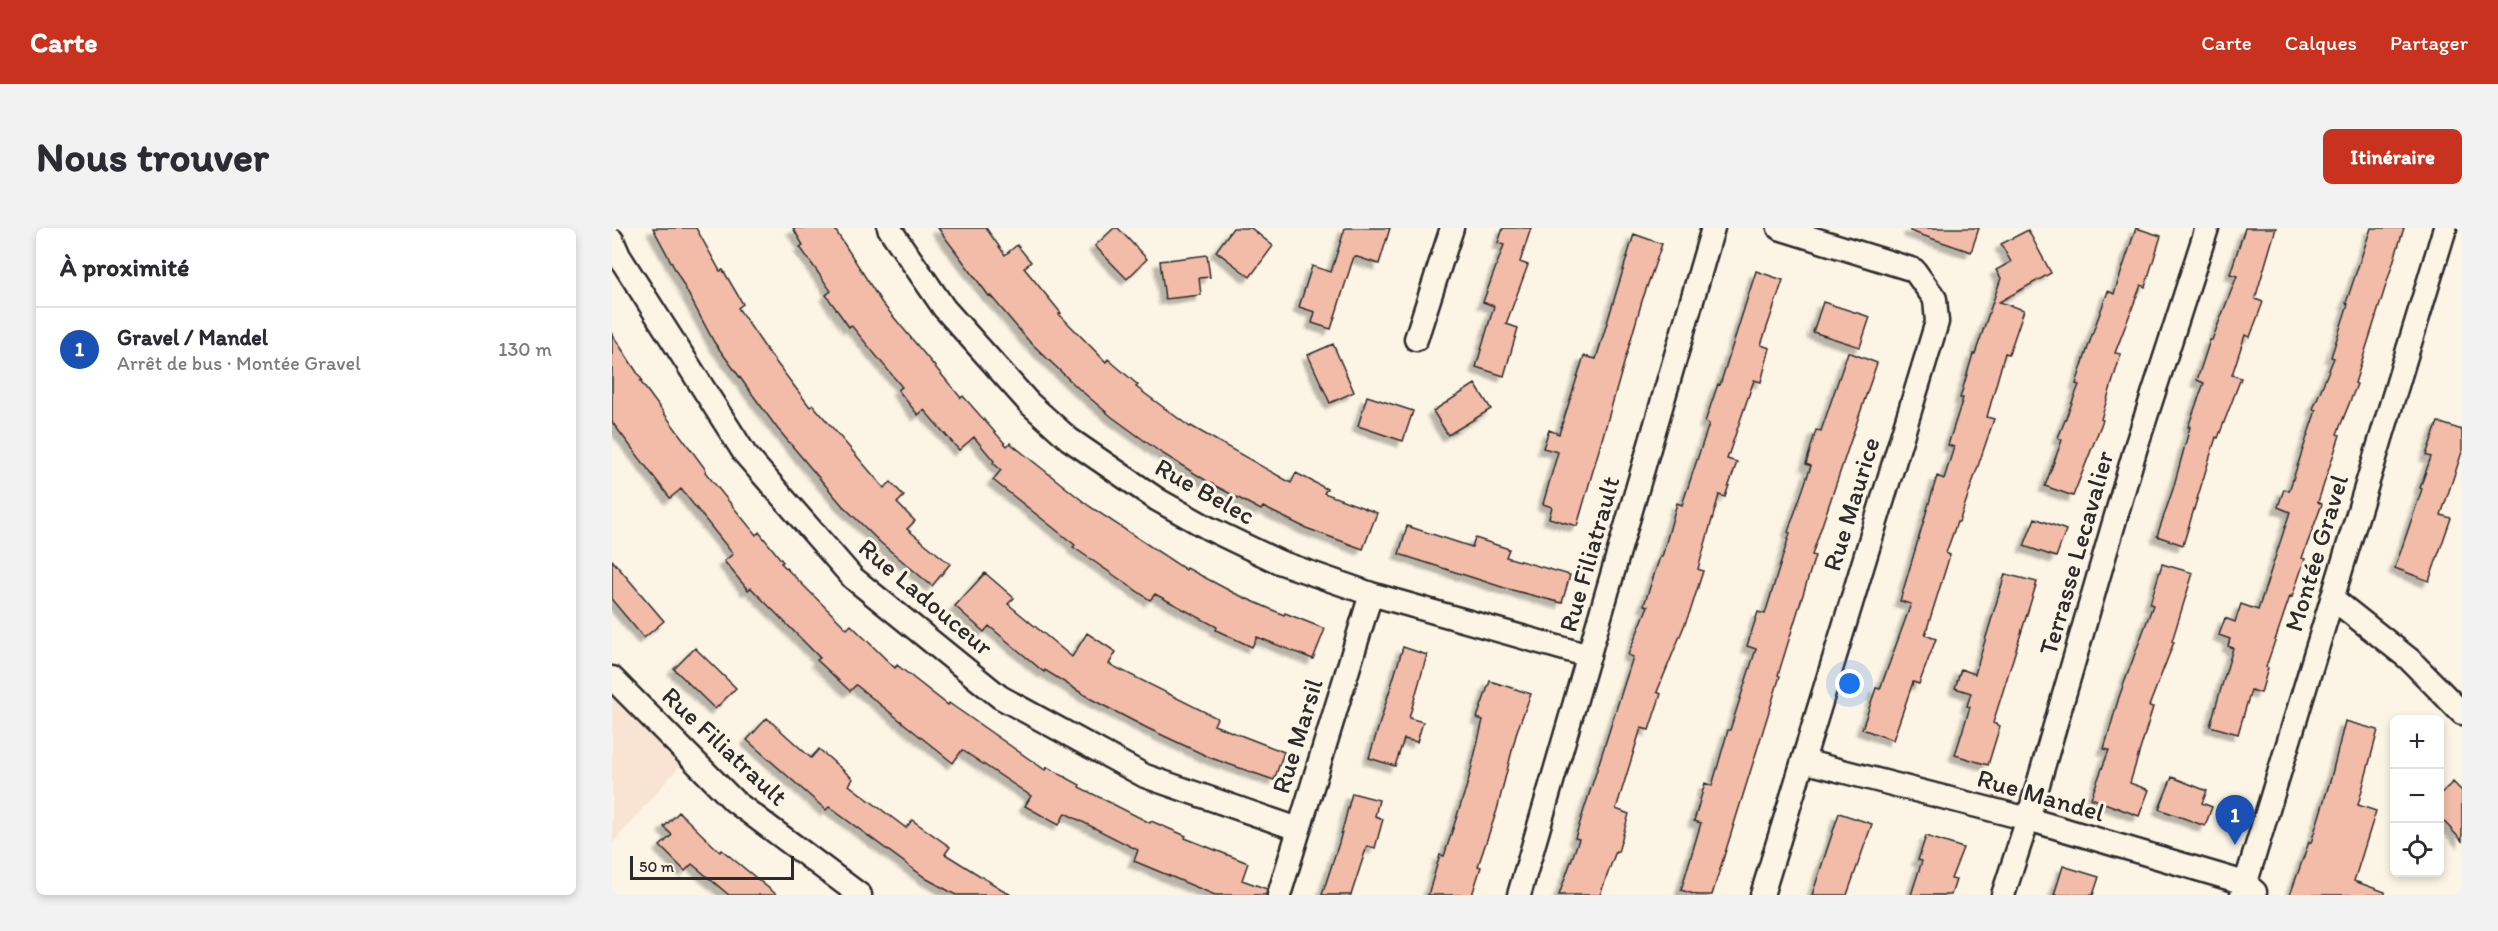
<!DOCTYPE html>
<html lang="fr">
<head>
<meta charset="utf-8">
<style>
	body { margin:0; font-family:Itim,sans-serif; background:#f2f2f3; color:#2b2b33 }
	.controls { position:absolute; right:18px; bottom:18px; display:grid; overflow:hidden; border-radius:9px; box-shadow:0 3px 9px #0003 }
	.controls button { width:54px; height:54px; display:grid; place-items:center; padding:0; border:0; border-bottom:2px solid #e1e1e2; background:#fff; color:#2b2b33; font:30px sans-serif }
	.scale { position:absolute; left:18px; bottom:15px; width:164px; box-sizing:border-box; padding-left:6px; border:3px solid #2b2b2b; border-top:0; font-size:16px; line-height:21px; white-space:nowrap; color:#2b2b2b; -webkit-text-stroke:4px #fcf5e5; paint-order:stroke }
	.you { position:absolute; left:1238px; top:456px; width:21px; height:21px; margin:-15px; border:4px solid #fff; border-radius:50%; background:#1a73e8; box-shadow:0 0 0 9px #1a73e833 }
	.badge { display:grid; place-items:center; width:39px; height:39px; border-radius:50%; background:#c8321e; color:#fff; font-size:20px; font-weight:700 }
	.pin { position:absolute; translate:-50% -50px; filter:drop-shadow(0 2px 3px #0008) }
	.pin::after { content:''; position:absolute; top:32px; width:21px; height:18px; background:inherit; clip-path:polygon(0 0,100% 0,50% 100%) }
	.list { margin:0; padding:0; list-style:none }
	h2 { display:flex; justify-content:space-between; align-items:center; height:78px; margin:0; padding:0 24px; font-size:26px }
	h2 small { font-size:20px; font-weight:400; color:#7c7c81 }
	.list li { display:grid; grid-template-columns:39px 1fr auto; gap:18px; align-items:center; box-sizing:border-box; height:84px; padding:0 24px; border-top:2px solid #e1e1e2 }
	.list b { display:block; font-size:22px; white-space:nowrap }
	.list p { margin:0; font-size:20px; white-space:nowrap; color:#7c7c81 }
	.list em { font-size:20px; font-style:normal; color:#7c7c81 }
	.icon { flex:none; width:33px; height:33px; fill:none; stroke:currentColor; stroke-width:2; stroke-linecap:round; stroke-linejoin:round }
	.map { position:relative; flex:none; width:1850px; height:667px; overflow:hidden; border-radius:9px }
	header { display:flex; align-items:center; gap:36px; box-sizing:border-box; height:84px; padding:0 30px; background:#c8321e; color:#fff }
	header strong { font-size:28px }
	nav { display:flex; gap:33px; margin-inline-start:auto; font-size:21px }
	.intro { display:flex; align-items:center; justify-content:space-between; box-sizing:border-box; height:144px; padding:0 36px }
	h1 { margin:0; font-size:42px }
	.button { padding:15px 27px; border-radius:9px; background:#c8321e; color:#fff; font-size:21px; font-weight:700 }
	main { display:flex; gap:36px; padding:0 36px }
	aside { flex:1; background:#fff; border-radius:9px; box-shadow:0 3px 9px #0003 }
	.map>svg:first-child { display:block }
	.built { fill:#f9e4d3 }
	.building { fill:#f3bca9; stroke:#2b2b2b; stroke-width:1.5; filter:url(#shadow) }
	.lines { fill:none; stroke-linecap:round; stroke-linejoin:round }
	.minor-casing { stroke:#2b2b2b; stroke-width:27 }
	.minor { stroke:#fcf5e5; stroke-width:22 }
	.labels { text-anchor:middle; stroke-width:6; stroke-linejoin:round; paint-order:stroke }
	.street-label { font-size:26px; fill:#2b2b2b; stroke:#fcf5e5 }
</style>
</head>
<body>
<header>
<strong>Carte</strong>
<nav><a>Carte</a><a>Calques</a><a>Partager</a></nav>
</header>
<div class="intro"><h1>Nous trouver</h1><a class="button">Itinéraire</a></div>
<main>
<aside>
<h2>À proximité<small></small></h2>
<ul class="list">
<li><span class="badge" style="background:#1a4fb4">1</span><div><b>Gravel / Mandel</b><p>Arrêt de bus · Montée Gravel</p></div><em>130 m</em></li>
</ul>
</aside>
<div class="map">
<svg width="1850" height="667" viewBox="0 0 1850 667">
	<defs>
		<filter id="shadow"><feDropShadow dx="-5.5" dy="5.5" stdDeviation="1.5" flood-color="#0004"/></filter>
	</defs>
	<rect width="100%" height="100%" fill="#fcf5e5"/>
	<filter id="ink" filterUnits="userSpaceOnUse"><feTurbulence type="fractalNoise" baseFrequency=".0167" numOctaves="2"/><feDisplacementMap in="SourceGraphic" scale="12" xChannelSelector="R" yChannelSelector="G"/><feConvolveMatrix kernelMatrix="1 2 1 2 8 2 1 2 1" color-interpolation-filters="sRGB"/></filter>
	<g filter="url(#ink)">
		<path class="built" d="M 0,466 L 68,538 L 0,616 Z"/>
		<path class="building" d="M 41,0 L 84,0 L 108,43 L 111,42 L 131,76 L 126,80 L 154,121 L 198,179 L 201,177 L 272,260 L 279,254 L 292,268 L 285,275 L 303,293 L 295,301 L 338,336 L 320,358 L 269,315 L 230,277 L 165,200 L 102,114 Z
			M 181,0 L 222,0 L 270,75 L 349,170 L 351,168 L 395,218 L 398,215 L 477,278 L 574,342 L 575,340 L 622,365 L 672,387 L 673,385 L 713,401 L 701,431 L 645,409 L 640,419 L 604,402 L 605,399 L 543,366 L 538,372 L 461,319 L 463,317 L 381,252 L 389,242 L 381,235 L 382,233 L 362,209 L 347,222 L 312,182 L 306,187 L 286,162 L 290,159 L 239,97 L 237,99 L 214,67 L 219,63 L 188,19 L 191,17 Z
			M 326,0 L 374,0 L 393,27 L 405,17 L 419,34 L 412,40 L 449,85 L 447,86 L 494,134 L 496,131 L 526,157 L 524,159 L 578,199 L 579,198 L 679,255 L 684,245 L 715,261 L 712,265 L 765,285 L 751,321 L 694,300 L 651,279 L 649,282 L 598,255 L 548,224 L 500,189 L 466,160 L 416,112 L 378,67 L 377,68 Z
			M 502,0 L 506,0 L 535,31 L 515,51 L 483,18 Z
			M 621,0 L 639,0 L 661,18 L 638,49 L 604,23 Z
			M 733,0 L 778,0 L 767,36 L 742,28 L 719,101 L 700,95 L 703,84 L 687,79 L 700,38 L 719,44 Z
			M 891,0 L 919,0 L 908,34 L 916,37 L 894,96 L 906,100 L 892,148 L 864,139 L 882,78 L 871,74 L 892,17 L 886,15 Z
			M 1298,0 L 1367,0 L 1359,24 L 1298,3 Z
			M 1524,0 L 1549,8 L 1533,59 L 1529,57 L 1503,125 L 1509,126 L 1489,191 L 1491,192 L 1461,268 L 1433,258 L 1450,212 L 1446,210 L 1467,157 L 1464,156 L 1481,104 L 1496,63 L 1502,66 Z
			M 1633,0 L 1664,0 L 1643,71 L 1651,74 L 1638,109 L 1633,107 L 1620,147 L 1629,150 L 1606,210 L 1604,209 L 1571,317 L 1545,308 L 1561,261 L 1578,199 L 1576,199 L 1592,155 L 1585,152 L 1598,112 L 1600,112 L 1625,48 L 1618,46 Z
			M 1759,0 L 1792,0 L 1743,155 L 1745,156 L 1725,206 L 1728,207 L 1706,274 L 1710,276 L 1690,330 L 1693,331 L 1680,369 L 1678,368 L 1654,439 L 1656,440 L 1649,465 L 1639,462 L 1626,506 L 1598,498 L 1621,420 L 1616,418 L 1618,411 L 1607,407 L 1613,390 L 1623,394 L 1629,376 L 1646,382 L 1678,284 L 1666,279 L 1672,261 L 1677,263 L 1704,182 L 1701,181 L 1722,130 L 1719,129 L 1736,76 L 1734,75 Z
			M 1416,2 L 1439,45 L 1387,74 L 1412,82 L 1397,126 L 1393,125 L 1375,189 L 1382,191 L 1347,294 L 1345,294 L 1334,325 L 1338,327 L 1313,407 L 1324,411 L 1307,456 L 1301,454 L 1281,512 L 1250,501 L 1264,460 L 1268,461 L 1299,376 L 1288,373 L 1325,248 L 1332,251 L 1342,219 L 1336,217 L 1351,170 L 1348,170 L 1361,126 L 1363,126 L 1389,50 L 1384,42 L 1399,34 L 1389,16 Z
			M 1022,6 L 1050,16 L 1030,73 L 965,298 L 937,290 L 940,279 L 931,276 L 946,224 L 931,220 L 937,202 L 947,206 L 972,128 L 984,131 Z
			M 595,27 L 598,49 L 587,50 L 589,67 L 553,71 L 548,33 Z
			M 1144,43 L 1171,52 L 1149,117 L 1158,120 L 1149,154 L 1142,152 L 1115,231 L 1125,234 L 1113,269 L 1107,267 L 1086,341 L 1091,343 L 1079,381 L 1045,464 L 1049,466 L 1037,502 L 1029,500 L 1004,581 L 1017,586 L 1006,624 L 1004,623 L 988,667 L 947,667 L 967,611 L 963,610 L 1021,429 L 1016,427 L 1036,378 L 1032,377 L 1048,329 L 1050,329 L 1065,275 L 1070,277 L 1097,196 L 1093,194 L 1106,156 L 1108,157 Z
			M 1211,74 L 1258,89 L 1248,119 L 1201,104 Z
			M 0,106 L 30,152 L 28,153 L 94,242 L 93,244 L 144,307 L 147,304 L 171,334 L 169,335 L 235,401 L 239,397 L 283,440 L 285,437 L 336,477 L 337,475 L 433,542 L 435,539 L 468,557 L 467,559 L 538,595 L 539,593 L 574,608 L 573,610 L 636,635 L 630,652 L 655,661 L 654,667 L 603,667 L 522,633 L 526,622 L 453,585 L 447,597 L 413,578 L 419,568 L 350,522 L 341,535 L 244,457 L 238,463 L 205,432 L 208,430 L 139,360 L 136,362 L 112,333 L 121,326 L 69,261 L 58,270 L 0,194 Z
			M 721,116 L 742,164 L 718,175 L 696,127 Z
			M 1236,124 L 1265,135 L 1200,327 L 1203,328 L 1166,447 L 1168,448 L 1100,667 L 1085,667 L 1069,662 L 1089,595 L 1082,593 L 1093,555 L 1100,558 L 1116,502 L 1118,502 L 1144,421 L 1135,418 L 1146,384 L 1153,386 L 1178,305 L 1176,304 L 1199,238 L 1194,236 L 1204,202 L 1209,203 Z
			M 863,156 L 879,181 L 836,207 L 821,183 Z
			M 755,168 L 801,183 L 791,213 L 746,198 Z
			M 1826,194 L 1850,202 L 1850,224 L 1829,287 L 1839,290 L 1817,353 L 1783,340 L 1810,261 L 1808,260 L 1819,229 L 1814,227 Z
			M 1423,290 L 1454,302 L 1444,329 L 1412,318 Z
			M 795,298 L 860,319 L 863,310 L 897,321 L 894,329 L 958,347 L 950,375 L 896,361 L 787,326 Z
			M 0,332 L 52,393 L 32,410 L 0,372 Z
			M 1550,336 L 1581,345 L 1560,413 L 1562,414 L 1537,478 L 1541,479 L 1518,555 L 1537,562 L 1527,588 L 1479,570 L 1497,522 L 1492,521 L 1507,469 L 1541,377 L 1538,376 Z
			M 373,345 L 402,370 L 396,376 L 460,429 L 475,405 L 504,424 L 497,436 L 605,490 L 602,497 L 672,524 L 662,552 L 599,530 L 535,500 L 479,471 L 433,442 L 432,444 L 377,398 L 372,404 L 343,378 Z
			M 1393,346 L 1425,354 L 1381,495 L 1388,498 L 1376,537 L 1343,527 L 1358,479 L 1355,478 L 1359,465 L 1343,460 L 1349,441 L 1363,446 Z
			M 791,419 L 815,427 L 797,490 L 811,494 L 805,514 L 792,511 L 783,538 L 757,530 Z
			M 83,420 L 124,460 L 103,481 L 62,441 Z
			M 878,453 L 919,466 L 905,503 L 885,582 L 866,638 L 869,639 L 860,667 L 816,667 L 828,627 L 832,628 L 856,554 L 871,492 L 865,490 Z
			M 155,490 L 199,530 L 207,521 L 241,551 L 237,557 L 294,600 L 300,592 L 338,619 L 333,626 L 399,667 L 344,667 L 315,651 L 217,579 L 214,582 L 135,512 Z
			M 1733,493 L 1766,502 L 1746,577 L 1764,583 L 1742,653 L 1773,664 L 1773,667 L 1678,667 L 1697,614 L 1699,615 L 1719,550 Z
			M 1560,549 L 1595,563 L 1590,575 L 1600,579 L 1593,598 L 1547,581 Z
			M 1841,554 L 1850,563 L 1850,613 L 1827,588 L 1827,567 Z
			M 740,565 L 767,572 L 763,588 L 771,591 L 763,620 L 755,618 L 739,667 L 710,667 L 727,615 Z
			M 67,584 L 108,624 L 110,622 L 165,667 L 117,667 L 80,636 L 73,643 L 48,618 L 60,607 L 52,599 Z
			M 1227,585 L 1260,596 L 1235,667 L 1200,667 Z
			M 1314,608 L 1351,620 L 1339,651 L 1344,652 L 1339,667 L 1299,667 L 1310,633 L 1306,632 Z
			M 1451,638 L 1487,649 L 1481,667 L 1442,667 Z"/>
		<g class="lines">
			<g class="minor-casing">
				<path id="minor" d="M 277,0 L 332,80 L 417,175 L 457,211 L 546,272 L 596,300 L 667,334 L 759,366 L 977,428
					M 0,12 L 7,28 L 133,226 L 241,350 L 388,469 L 533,548 L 686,601
					M 804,111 L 840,0
					M 1720,370 L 1797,431 L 1850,485
					M 0,450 L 122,573 L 248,667
					M 1191,533 L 1416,591 L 1633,655 L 1643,664
					M 667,667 L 759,366
					M 907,667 L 1101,0
					M 1150,667 L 1325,94 L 1323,71 L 1302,42 L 1167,0
					M 1391,667 L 1416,591 L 1524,219 L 1595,0
					M 1630,667 L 1833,0"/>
			</g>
			<use href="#minor" class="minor"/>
		</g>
	</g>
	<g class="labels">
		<g class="street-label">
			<text transform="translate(593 263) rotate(29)" y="9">Rue Belec</text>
			<text transform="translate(1239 276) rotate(-73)" y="9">Rue Maurice</text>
			<text transform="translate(1464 325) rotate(-74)" y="9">Terrasse Lecavalier</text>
			<text transform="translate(1704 325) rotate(-73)" y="9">Montée Gravel</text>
			<text transform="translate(977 326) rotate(-74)" y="9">Rue Filiatrault</text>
			<text transform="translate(314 369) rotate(40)" y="9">Rue Ladouceur</text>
			<text transform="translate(685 508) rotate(-73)" y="9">Rue Marsil</text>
			<text transform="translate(113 518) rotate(43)" y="9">Rue Filiatrault</text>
			<text transform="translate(1429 567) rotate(16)" y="9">Rue Mandel</text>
		</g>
	</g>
</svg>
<div class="controls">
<button>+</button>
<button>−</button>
<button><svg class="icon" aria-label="locate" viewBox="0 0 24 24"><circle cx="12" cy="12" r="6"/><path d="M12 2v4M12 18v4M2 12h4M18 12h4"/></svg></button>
</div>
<div class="scale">50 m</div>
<div class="you"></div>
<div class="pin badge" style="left:1623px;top:617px;background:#1a4fb4">1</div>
</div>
</main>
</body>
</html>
